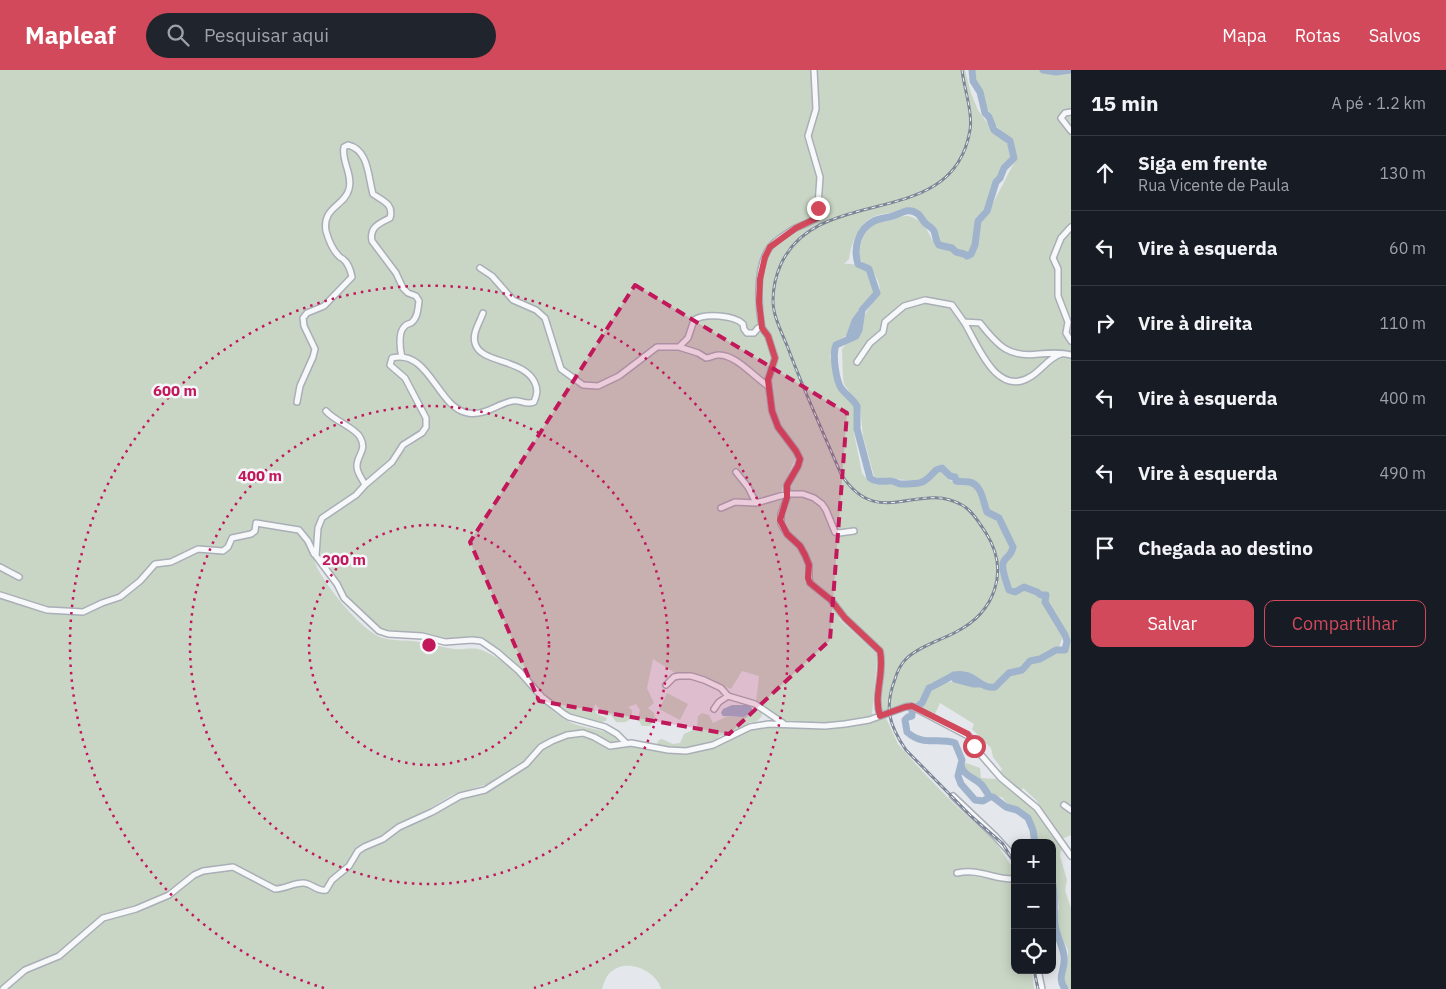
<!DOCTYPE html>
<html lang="pt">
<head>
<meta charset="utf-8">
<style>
	body { margin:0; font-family:"IBM Plex Sans",sans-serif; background:#20242c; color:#f1f3f6 }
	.controls { position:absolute; right:15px; bottom:15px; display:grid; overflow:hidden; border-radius:10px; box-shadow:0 2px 12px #0003 }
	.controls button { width:45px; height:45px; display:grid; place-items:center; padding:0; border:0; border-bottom:1px solid #363941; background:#171b24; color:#f1f3f6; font:25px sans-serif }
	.stop { position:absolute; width:15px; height:15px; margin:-11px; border:4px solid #d1495b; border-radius:50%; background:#fff }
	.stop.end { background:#d1495b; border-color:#fff; box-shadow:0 1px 5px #0008 }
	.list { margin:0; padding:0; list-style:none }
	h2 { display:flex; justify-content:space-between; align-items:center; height:65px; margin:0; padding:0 20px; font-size:21px }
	h2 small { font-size:16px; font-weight:400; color:#9ea1a6 }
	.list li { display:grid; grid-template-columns:32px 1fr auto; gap:15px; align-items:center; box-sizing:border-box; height:75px; padding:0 20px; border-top:1px solid #363941 }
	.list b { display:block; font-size:19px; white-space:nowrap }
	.list p { margin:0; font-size:16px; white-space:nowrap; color:#9ea1a6 }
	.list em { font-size:16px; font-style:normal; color:#9ea1a6 }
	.actions { display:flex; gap:10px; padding:15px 20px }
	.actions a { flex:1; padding:11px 0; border:1px solid #d1495b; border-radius:10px; text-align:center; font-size:18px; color:#d1495b }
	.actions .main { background:#d1495b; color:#fff }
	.icon { flex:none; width:28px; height:28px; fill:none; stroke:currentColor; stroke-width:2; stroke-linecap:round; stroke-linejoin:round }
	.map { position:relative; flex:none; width:1071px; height:919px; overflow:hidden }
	header { display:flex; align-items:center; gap:30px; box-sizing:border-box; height:70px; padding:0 25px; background:#d1495b; color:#fff }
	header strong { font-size:24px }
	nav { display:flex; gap:28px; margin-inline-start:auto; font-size:18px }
	.search { width:350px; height:45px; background:#20242c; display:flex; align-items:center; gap:12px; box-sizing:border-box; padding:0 18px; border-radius:28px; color:#9ea1a6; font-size:19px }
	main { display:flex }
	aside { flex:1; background:#171b24 }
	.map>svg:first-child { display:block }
	.green { fill:#c9d6c5 }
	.water { fill:#9fb4cc }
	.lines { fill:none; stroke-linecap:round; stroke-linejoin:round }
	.river { stroke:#9fb4cc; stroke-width:7 }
	.minor-casing { stroke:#a9aeb7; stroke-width:8 }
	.minor { stroke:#f7f8fa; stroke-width:5 }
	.rail-casing { stroke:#7d8696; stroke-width:3 }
	.rail { stroke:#f4f6f9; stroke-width:1; stroke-dasharray:4; stroke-linecap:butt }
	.route { stroke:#d1495b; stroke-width:6 }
	.marked { fill:#c2185b; fill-opacity:0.2; stroke:#c2185b; stroke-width:4; stroke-dasharray:10 6; stroke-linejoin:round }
	.ring { fill:none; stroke:#c2185b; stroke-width:2.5; stroke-dasharray:2.5 5 }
	.centre { fill:#c2185b; stroke:#f4f6f9; stroke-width:2.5 }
	.ring-label { font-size:15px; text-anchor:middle; font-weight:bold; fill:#c2185b; stroke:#f4f6f9; stroke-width:5; stroke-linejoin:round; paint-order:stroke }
</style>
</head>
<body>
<header>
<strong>Mapleaf</strong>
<div class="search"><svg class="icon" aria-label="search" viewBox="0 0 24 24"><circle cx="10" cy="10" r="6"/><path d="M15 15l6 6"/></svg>Pesquisar aqui</div>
<nav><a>Mapa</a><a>Rotas</a><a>Salvos</a></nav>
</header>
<main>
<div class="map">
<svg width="1071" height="919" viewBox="0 0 1071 919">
	<rect width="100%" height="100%" fill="#e4e7ec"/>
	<path class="green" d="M 0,0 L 965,0 L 971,23 L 978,40 L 990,57 L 1007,72 L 1011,87 L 993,114 L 985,138 L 975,150 L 973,167 L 974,174 L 968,184 L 958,182 L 950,175 L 942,174 L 937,169 L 935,159 L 925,151 L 920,143 L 912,139 L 900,139 C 892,145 891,142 882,144 C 860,148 852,170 849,189 L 844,194 C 861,192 875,205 875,222 L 860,237 L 847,265 L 833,274 L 830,287 L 834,302 L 840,319 L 850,328 L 854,335 L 854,363 L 862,403 L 865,407 L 876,415 L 888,413 L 898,417 L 918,416 L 928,412 L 936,403 L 942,402 C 945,404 946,408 950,410 C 958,414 969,411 975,418 C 982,424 979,432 983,439 C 986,445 990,445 994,448 C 999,452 1011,478 1010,483 C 1008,486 1003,488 1001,491 C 998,497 1003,519 1009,522 C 1014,525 1020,521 1024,520 L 1042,527 L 1045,537 L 1062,562 L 1062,569 L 1059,577 L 1042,586 L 1028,590 L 1020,597 L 1010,600 L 991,616 L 986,616 L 970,604 L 956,603 L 949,605 L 928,615 L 919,633 L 916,636 L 906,634 L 881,644 L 880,634 L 882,581 L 881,578 L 813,514 C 811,506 812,499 810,491 C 805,475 791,466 783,452 L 790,413 L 802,394 L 802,388 L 800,383 L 796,387 L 782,419 L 782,430 L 777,448 L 780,457 L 784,464 L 794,473 L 800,482 L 807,497 L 805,508 L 807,514 L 828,531 L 836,541 L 840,550 L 876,583 L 877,590 L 872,645 C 857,653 797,658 782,651 C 773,647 764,639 756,633 L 759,606 L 742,601 L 731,619 C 712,611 695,600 675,603 L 653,589 L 647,618 L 654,633 L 648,638 L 654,643 L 655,647 L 650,656 L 642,656 C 637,649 638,647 640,640 L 636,634 L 628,637 L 632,640 C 633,652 625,653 616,652 L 611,645 L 606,646 L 595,634 L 594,639 L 597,644 L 607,648 L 606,651 L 602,652 L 600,654 L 571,645 L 565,642 L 549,630 L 486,571 L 481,569 L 443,570 L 381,561 L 347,528 L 321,487 L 320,480 L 321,459 L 327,447 L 394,394 L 404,380 L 423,367 L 429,358 L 429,348 L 409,310 L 405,303 L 393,295 L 393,290 C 421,289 441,322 458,342 C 480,354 498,333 520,334 L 517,329 C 505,334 485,343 472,342 C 460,341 445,326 439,317 C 434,311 432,303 426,298 C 418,289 398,279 389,289 L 388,294 L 403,308 L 425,351 L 424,358 C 401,381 377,404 352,426 C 343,434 328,437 320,446 C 315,452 312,482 314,490 C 321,511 362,562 383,568 C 393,571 404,570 413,571 C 427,573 441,577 454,579 C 465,580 474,576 484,581 C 518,595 534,630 564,649 C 583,661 607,656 623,673 L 612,675 L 579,661 L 559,666 L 542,674 L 525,690 L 491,713 L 452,725 L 422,743 L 397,755 L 382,765 L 362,776 L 356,780 L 345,796 L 329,810 L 324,819 L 311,813 L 273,816 L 235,795 L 204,798 L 193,803 L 177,817 L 158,827 L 133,838 L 99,847 L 59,883 L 12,909 L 0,918 Z
		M 975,0 L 1038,0 L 1056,4 L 1071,3 L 1071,765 L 1062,769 L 1036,730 L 1023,718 L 1019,723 L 999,703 L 1002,699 L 993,687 L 991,678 L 972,659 L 974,654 L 940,633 L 935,644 L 921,637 L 930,621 L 948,612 L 959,611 L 971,615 L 993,619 L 996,619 L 1009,605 L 1023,601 L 1031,593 L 1041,591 L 1053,584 L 1067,580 C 1071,559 1051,551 1047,532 C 1046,529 1047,527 1047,524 L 1024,516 L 1014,520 L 1010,518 L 1005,494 L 1012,486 L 1015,477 L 1001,448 L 989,442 L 985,427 L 979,415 L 969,409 L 958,408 L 942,396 C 928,398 931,406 920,411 L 879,408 L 874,406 L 863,366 L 860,338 L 844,314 L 843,308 L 842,279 L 846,274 L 859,267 C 862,259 862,248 867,241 C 877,224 886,224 874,203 C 870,195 862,194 858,186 C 859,175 865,158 876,153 C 881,151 887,152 892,150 C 899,147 906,144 914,148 C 926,153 927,162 933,171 C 938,178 944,177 950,180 C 957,184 962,189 971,188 L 978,175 L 980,153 L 990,139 L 1015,91 L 1016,86 L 1012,71 L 996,56 L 987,38 L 982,21 L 977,14 Z
		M 667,623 L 688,634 L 680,650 L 659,639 Z
		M 752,640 L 761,642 L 762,646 L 756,652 L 750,652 L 737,662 L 720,666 L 714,672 L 689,680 L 657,676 L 656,675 L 659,670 L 662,669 L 673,674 L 680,673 L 684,664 L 697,658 L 698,646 L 702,643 L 709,645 L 713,653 L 726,647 L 744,647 Z
		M 886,648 L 898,674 L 922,701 L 953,733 L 994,770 L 1015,801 L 1015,900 L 1032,900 L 1034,919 L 661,919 C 657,901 627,888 612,901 C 606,905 604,913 602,919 L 5,919 L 22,904 L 54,890 L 101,850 L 170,825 L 194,806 L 201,803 L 234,799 L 274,821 L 298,816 L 307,815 L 326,822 L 329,822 L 338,807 L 352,797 L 360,783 L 364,780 L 406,757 L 428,747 L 456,730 L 466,726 L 492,720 L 528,696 L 539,682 L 548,675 L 571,667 L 581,665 L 587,667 L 612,678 L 631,675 L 684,683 L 699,680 L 751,659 L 765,656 L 841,657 Z
		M 966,693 L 980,698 L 981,708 L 996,709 L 1033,737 L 1062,777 L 1060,786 L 1067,810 L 1065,820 L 1071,838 L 1071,919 L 1066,918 L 1064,907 L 1068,887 L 1068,880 L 1057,858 L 1056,847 L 1059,838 L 1056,812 L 1052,801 L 1052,773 L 1037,773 L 1031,750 L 1023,742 L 1008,735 L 1002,727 L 990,726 C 987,721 984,715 980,712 C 973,706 964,706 963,695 Z"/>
	<path class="water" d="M 732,635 L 748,635 L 752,638 L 752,641 L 744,647 L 723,646 L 721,643 L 723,639 Z"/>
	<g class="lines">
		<path class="river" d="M 972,0 L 973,11 L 980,22 L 985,43 L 989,47 L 994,60 L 1010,71 L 1014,88 L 1004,98 L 1000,108 L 996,112 L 987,141 L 978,151 L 975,175 L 971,184 L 967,186 L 964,184 L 956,182 L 952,178 L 939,175 C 935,170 936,166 934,161 C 932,157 928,156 925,153 C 922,150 921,146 918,144 C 909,137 902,143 893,146 C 887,148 880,148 874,151 C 858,159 853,178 858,194 L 869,199 L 877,223 L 862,240 L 859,260 L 856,266 L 836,275 C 832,284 836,310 841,318 C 846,325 853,329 857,336 L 857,359 L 870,408 C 877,413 881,411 889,411 C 893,410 897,414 901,414 C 920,414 923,415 936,400 L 942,398 L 950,406 L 955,407 L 956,411 C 960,412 964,411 969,412 C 982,414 983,432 987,442 L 999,448 L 1013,477 C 1011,486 1008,485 1004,491 C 1000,496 1007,514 1009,520 L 1015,522 L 1024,517 L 1037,522 L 1041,525 L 1046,525 L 1045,532 L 1065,565 L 1067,571 L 1065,580 L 1056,580 L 1040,589 L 1030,591 L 1022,600 L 1009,603 L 995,617 C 979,620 975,601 954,605 C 952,606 934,616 929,618 L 922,633 L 912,640 L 912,646 L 908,647 L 905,650 L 907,662 C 924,677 937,667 955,673 L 962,690 L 958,706 L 961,714 L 975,730 L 983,731 L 990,727 L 993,727 L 1006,737 L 1017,740 L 1028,748 L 1033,760 L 1035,773
			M 1043,0 L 1056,2 L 1070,0
			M 849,268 L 855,251 L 860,244
			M 955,609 L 974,614 L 981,614
			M 961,695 C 963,704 970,706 977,711 C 983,714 986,722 990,727
			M 1052,810 C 1056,825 1053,840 1055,856 C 1057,867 1063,876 1064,886 C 1066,901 1056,906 1065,919"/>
		<g class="minor-casing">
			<path id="minor" d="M 1071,42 L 1065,43 L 1061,48 L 1071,61
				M 1071,157 L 1061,168 L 1053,188 L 1058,199 L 1058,226 L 1068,252 L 1066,263 L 1071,271
				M 480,198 L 492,206 L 513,230 L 536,240 L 545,248 L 561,299 L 583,315 L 598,316 L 619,306 L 657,277 L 679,277 L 688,268 L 694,250 C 704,243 734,245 743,254 L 744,259 L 747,263 L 754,263 L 758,258 L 762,258 L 768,266 L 775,288 L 768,310 L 772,341 L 778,357 L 796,381 L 800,389 L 798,396 L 787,415 L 787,427 L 781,444 L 781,454 L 787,464 L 800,476 L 805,485 L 809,495 L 809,508 L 810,513 L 831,530 L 845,548 L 880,581 C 885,603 873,625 880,646
				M 483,243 C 480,252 472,263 475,273 C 480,294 524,288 535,313 C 538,320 537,325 534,332 C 526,336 520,329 512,331 C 497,334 485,346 468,343 C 438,339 429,278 392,288 L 390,295 L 405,308 L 426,348 L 426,357 L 422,363 L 403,375 L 392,392 L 365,415 L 356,425 L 322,448 L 318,458 L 316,486 L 337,514 L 344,528 L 379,561 L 388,564 L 422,566 L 445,572 L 472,570 L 481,571 L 497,582 L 519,601 L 542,627 L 564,644 L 569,647 L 605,657 L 617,664 L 626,673
				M 964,252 C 977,273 996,328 1030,307 C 1041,301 1048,288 1061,284
				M 762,258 C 758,236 756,200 768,180 C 772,172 785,165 792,160 C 800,155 813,153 819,145 L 818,135 L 820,107 L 808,66 L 816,39 L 814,0
				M 679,277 L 698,283 L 706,288 C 710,288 714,285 718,285 C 735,284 753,306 768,316
				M 857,292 L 870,273 L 883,262 L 885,252 L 904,236 L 925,230 L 952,235 L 964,252 L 980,253 C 998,276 1009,288 1039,284 C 1050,283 1061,282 1071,285
				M 297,332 L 300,316 L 313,287 L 315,279 L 304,256 L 303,248 L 307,243 L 324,236 L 352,207 C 351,202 348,193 344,190 C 341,187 341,189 338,185 C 332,179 328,168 326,161 C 322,137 345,136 349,119 C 353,104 341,91 344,77 L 348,75 C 369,80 368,107 373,124 C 383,131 394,134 390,148 C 380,153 369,157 372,171 L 396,203 L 403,218 L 408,223 L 416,226 L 419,231 C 418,238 418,248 411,253 C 408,254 406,254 404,257 C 398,263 400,280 402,287
				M 326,341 C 336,352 354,357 360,367 C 368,381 356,385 357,397 C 357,403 363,410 365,415
				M 736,402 L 748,417 L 756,433
				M 721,438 L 735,432 L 756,433 L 787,424 L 803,424 L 814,428 L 822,434 L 826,440 L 835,462 L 839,463 L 854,461
				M 0,497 L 19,507
				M 0,525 L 47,540 L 83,542 L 102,533 L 120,527 L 140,511 L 155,494 L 171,492 L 198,479 L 223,481 L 228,477 L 232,468 L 251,464 L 255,461 L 256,453 L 299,460 L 308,471 L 314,484
				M 666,615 L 674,607 L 679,606 L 691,606 L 704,610 L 721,618 L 728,626 L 755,634 L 783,653
				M 714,639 L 719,632 L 728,626
				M 953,726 L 995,766 L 1015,788
				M 1064,735 L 1071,740
				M 957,803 C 981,798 993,810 1015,809
				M 1038,900 L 1042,919
				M 3,919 L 25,900 L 59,886 L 103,848 L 136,839 L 169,825 L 194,805 L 203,801 L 233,797 L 275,819 C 285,819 293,813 303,813 C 312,813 317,822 326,820 L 332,810 L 349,796 L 358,781 L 364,777 L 383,769 L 399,757 L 432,742 L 460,726 L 485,720 L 526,694 L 541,677 L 552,671 L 567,665 L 583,663 L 594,667 L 610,676 L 631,673 L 668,680 L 686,681 L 713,675 L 750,657 L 769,654 L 825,656 L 845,654 L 869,650 L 905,637 L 911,636 L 970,667 L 975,678 L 1001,708 L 1037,738 L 1071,786"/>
		</g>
		<use href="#minor" class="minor"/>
		<g class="rail-casing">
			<path id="rail" d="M 962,0 C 964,18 973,43 970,60 C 953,163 819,112 781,194 C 776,205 773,218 773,231 C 773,246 782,263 788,278 C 804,321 823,362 841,404 C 878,462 918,410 962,435 C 972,440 980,454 986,463 C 1010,501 995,542 956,562 C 941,570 918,577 906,589 C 901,594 897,602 895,609 C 884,638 889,655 906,680 L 971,746 L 1003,774 L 1015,794
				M 1034,900 L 1038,919"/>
		</g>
		<use href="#rail" class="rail"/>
	</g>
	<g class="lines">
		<path class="route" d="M 818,138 L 819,145 L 817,148 L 796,158 L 770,177 L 765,187 L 760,209 L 759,232 L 762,258 L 768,266 L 775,288 L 768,310 L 772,341 L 778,357 L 796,381 L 800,389 L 798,396 L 787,415 L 787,427 L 780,450 L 787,464 L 800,476 L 805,485 L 809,495 L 808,508 L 810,513 L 831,530 L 845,548 L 880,581 C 885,603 873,625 880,646 L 905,637 L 912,636 L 968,664 L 974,676"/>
	</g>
	<path class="marked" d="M 635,215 L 847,343 L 830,570 L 729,664 L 539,631 L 470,472 Z"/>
	<g class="ring">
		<circle cx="429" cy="575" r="120"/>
		<circle cx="429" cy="575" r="239"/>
		<path d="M324 918A359 359 0 1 1 534 918"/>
	</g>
	<circle cx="429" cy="575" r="8" class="centre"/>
	<g class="ring-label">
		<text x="175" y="326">600 m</text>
		<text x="260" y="411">400 m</text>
		<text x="344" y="495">200 m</text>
	</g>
</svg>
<div class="controls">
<button>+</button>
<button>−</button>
<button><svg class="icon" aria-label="locate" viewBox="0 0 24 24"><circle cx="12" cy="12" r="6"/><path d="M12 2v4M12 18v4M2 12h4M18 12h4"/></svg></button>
</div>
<div class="stop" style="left:974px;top:676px"></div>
<div class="stop end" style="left:818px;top:138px"></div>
</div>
<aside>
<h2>15 min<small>A pé · 1.2 km</small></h2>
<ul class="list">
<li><svg class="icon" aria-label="ahead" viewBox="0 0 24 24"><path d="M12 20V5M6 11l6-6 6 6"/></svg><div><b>Siga em frente</b><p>Rua Vicente de Paula</p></div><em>130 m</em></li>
<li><svg class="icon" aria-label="left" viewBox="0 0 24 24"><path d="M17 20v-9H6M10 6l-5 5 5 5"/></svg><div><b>Vire à esquerda</b></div><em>60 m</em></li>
<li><svg class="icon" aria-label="right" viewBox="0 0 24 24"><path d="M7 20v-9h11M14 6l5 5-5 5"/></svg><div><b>Vire à direita</b></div><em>110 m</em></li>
<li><svg class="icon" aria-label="left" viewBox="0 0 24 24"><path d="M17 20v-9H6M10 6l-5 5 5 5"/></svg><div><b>Vire à esquerda</b></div><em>400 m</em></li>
<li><svg class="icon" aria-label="left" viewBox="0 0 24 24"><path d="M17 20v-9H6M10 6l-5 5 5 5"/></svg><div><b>Vire à esquerda</b></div><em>490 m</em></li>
<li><svg class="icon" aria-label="arrive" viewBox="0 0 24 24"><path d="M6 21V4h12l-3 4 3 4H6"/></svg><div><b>Chegada ao destino</b></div></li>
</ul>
<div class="actions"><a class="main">Salvar</a><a>Compartilhar</a></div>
</aside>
</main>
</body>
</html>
